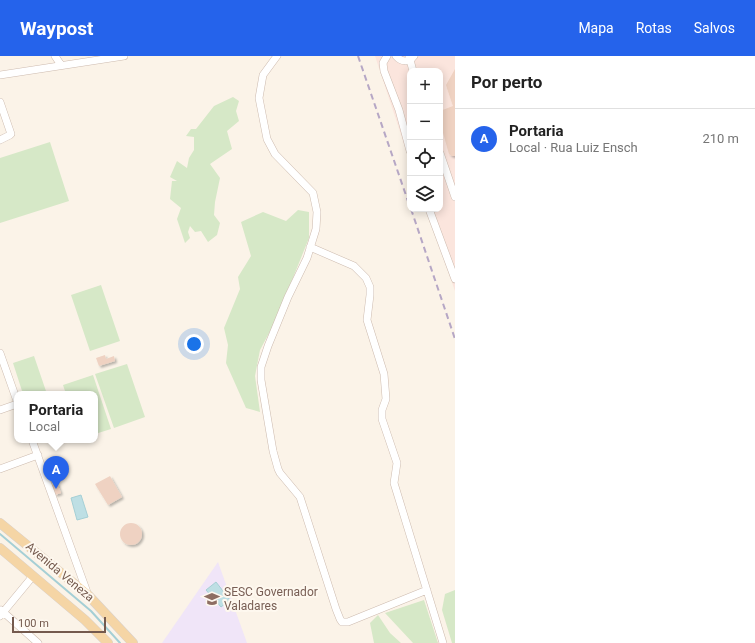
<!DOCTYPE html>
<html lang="pt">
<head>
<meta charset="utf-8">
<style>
	body { margin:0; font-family:Roboto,sans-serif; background:#f2f2f2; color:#222 }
	.controls { position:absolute; right:12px; top:12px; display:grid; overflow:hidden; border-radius:8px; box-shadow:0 2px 10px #0003 }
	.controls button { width:36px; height:36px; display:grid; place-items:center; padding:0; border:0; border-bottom:1px solid #e0e0e0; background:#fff; color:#222; font:20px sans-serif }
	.scale { position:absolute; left:12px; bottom:10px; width:94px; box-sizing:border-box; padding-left:4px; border:2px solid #745a4e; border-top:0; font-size:11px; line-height:14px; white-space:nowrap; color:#745a4e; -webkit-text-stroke:3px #fef8ef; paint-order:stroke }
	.you { position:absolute; left:194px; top:288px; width:14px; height:14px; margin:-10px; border:3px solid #fff; border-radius:50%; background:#1a73e8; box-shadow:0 0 0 6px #1a73e833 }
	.badge { display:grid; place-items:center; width:26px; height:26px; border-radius:50%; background:#2563eb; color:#fff; font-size:13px; font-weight:700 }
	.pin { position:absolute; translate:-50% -33px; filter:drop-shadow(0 1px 2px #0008) }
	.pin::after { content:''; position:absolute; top:21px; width:14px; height:12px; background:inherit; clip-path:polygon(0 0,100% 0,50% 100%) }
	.popup { position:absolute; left:14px; top:335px; width:84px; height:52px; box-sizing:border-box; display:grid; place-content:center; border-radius:8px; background:#fff; filter:drop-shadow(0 1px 3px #0005); font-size:13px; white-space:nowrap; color:#767676 }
	.popup b { font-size:15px; color:#222 }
	.popup::after { content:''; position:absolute; left:50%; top:100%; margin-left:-8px; border:8px solid transparent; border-top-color:#fff }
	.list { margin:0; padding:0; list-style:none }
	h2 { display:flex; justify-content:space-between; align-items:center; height:52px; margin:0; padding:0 16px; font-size:17px }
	h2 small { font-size:13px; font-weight:400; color:#767676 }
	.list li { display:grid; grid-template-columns:26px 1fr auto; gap:12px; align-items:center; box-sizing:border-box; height:60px; padding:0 16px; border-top:1px solid #e0e0e0 }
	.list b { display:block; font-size:15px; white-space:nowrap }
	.list p { margin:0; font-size:13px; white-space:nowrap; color:#767676 }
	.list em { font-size:13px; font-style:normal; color:#767676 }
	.icon { flex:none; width:22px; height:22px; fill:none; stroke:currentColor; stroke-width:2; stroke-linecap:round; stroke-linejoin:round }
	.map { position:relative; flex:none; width:455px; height:587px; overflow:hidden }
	header { display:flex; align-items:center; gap:24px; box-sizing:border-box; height:56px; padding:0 20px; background:#2563eb; color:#fff }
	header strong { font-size:19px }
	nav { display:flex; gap:22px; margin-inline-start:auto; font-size:14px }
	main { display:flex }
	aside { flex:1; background:#fff }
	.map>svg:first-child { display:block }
	.commercial { fill:#fbe5dd }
	.education { fill:#f0e5f8 }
	.green { fill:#d6e8c7 }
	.water { fill:#bedfe4; stroke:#a5cfd5 }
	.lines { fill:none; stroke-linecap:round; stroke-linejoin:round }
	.stream { stroke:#a5cfd5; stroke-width:2 }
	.building { fill:#efd2c2; filter:url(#shadow) }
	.minor-casing { stroke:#cdbbaf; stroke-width:8 }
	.major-casing { stroke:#d8d1cd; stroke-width:10 }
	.minor { stroke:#fff; stroke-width:7 }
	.major { stroke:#f5d5a5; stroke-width:9 }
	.rail { stroke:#b6a7c5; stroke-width:2; stroke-dasharray:6 4; stroke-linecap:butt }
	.labels { text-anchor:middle; stroke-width:4; stroke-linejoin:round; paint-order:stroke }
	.street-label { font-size:12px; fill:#745a4e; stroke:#fef8ef }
	.education-label { font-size:12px; fill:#785e54; stroke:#fef8ef; text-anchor:start }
</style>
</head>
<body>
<header>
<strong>Waypost</strong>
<nav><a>Mapa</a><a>Rotas</a><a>Salvos</a></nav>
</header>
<main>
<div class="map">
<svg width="455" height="587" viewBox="0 0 455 587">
	<defs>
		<filter id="shadow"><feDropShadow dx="2" dy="2" stdDeviation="1" flood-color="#0004"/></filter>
	</defs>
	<rect width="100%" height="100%" fill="#fbf3e8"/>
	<path class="commercial" d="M 375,0 L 455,0 L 455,235 L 426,153 L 440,153 L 440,15 L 410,15 L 410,106 Z"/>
	<path class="education" d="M 218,506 L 247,587 L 162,587 Z"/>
	<path class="green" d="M 233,41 L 239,45 L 236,55 L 239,65 L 227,75 L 232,93 L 210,108 L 220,122 L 215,146 L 214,159 L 220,167 L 217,179 L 208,186 L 201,175 L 195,176 L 190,170 L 188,176 L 190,182 L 185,187 L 177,163 L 181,152 L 170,143 L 172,125 L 177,125 L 170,121 L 177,105 L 187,112 L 189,102 L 194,94 L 194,81 L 186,80 L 191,73 L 196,73 L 214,50 Z
		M 50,86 L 69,145 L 0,167 L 0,102 Z
		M 298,154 L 309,156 L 309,182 L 276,264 L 260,294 L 255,320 L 260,356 L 246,352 L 226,307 L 228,289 L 224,272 L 240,233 L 238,221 L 251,200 L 241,166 L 263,156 L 286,165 Z
		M 101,229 L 120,285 L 90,295 L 71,239 Z
		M 34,300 L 47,338 L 23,338 L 13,307 Z
		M 127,308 L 145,361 L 114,372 L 95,318 Z
		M 93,319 L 111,373 L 95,378 L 95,338 L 66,338 L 63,329 Z
		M 455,534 L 455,587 L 452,587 L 442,554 L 445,538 Z
		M 424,544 L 438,587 L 413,587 L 385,557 Z
		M 378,559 L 390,577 L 401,587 L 374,587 L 370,567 Z"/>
	<path class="water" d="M 81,439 L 88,461 L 77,464 L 71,442 Z
		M 216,526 L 230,544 L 221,551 L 206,534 Z"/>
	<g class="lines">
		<path class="stream" d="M 0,478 L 91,555 L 120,587"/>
	</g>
	<path class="building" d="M 455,13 L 455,100 L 452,100 L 449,98 L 440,66 L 441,60 L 440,55 L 453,50 L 446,29 Z
		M 105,299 L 106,303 L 114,300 L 115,305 L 99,310 L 96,302 Z
		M 110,420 L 122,441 L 108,449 L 95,428 Z
		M 57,427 L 61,437 L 55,439 L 52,429 Z
		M120 478a11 11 0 1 1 22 0a11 11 0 1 1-22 0Z"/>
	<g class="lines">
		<g class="minor-casing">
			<path id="minor" d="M 55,0 L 61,9
				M 277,0 L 263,19 L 259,42 L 267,83 L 275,98 L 313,137 L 317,156 L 316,173 L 307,202 L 288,241 L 268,290 L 261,311 L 261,324 L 273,395 L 278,413 L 280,417 L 300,441 L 336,553 L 340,563 L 342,566 L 348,566 L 427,534
				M 387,0 L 383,7 L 384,15 L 399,54 L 410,95
				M 396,0 C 401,6 409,7 414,0
				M 409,0 L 413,15
				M 0,19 L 124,0
				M 0,46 L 11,78 L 10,79 L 0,84
				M 440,97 L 455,141
				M 429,153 L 455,223
				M 310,191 L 354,210 L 366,222 L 370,231 L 370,239 L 367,264 L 384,318 L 386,343 L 382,354 L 382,363 L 397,407 L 394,427 L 443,587
				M 0,297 L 17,345
				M 0,354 L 17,348
				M 32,384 L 88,539
				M 0,413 L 38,399
				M 1,554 L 38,587
				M 0,560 L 33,520"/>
		</g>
		<g class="major-casing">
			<path id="major" d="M 0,467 L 88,539 L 133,587
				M 0,492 L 85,564 L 108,587"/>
		</g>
		<use href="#minor" class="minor"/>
		<use href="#major" class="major"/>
		<path class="rail" d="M 358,0 L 410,151
			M 411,153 L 455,283"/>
	</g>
	<defs>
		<g id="school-bare" transform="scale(1.2)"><path d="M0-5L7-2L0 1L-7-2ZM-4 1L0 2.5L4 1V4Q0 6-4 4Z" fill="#8d6e63" stroke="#fef8ef" stroke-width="2.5" paint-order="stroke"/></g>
	</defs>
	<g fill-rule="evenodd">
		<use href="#school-bare" x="212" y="543"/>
	</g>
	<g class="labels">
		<g class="street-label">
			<text transform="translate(60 516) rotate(40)" y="4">Avenida Veneza</text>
		</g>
		<g class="education-label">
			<text x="224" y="540">SESC Governador<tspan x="224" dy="14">Valadares</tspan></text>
		</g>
	</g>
</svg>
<div class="controls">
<button>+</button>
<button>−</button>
<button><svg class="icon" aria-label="locate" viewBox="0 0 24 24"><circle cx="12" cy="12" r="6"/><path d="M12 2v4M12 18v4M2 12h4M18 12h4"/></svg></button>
<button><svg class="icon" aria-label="layers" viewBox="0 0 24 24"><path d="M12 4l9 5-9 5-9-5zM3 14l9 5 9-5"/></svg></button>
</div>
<div class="scale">100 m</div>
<div class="you"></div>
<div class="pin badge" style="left:56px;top:433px">A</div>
<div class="popup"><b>Portaria</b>Local</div>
</div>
<aside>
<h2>Por perto<small></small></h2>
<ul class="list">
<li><span class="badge">A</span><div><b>Portaria</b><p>Local · Rua Luiz Ensch</p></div><em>210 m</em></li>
</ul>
</aside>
</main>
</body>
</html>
